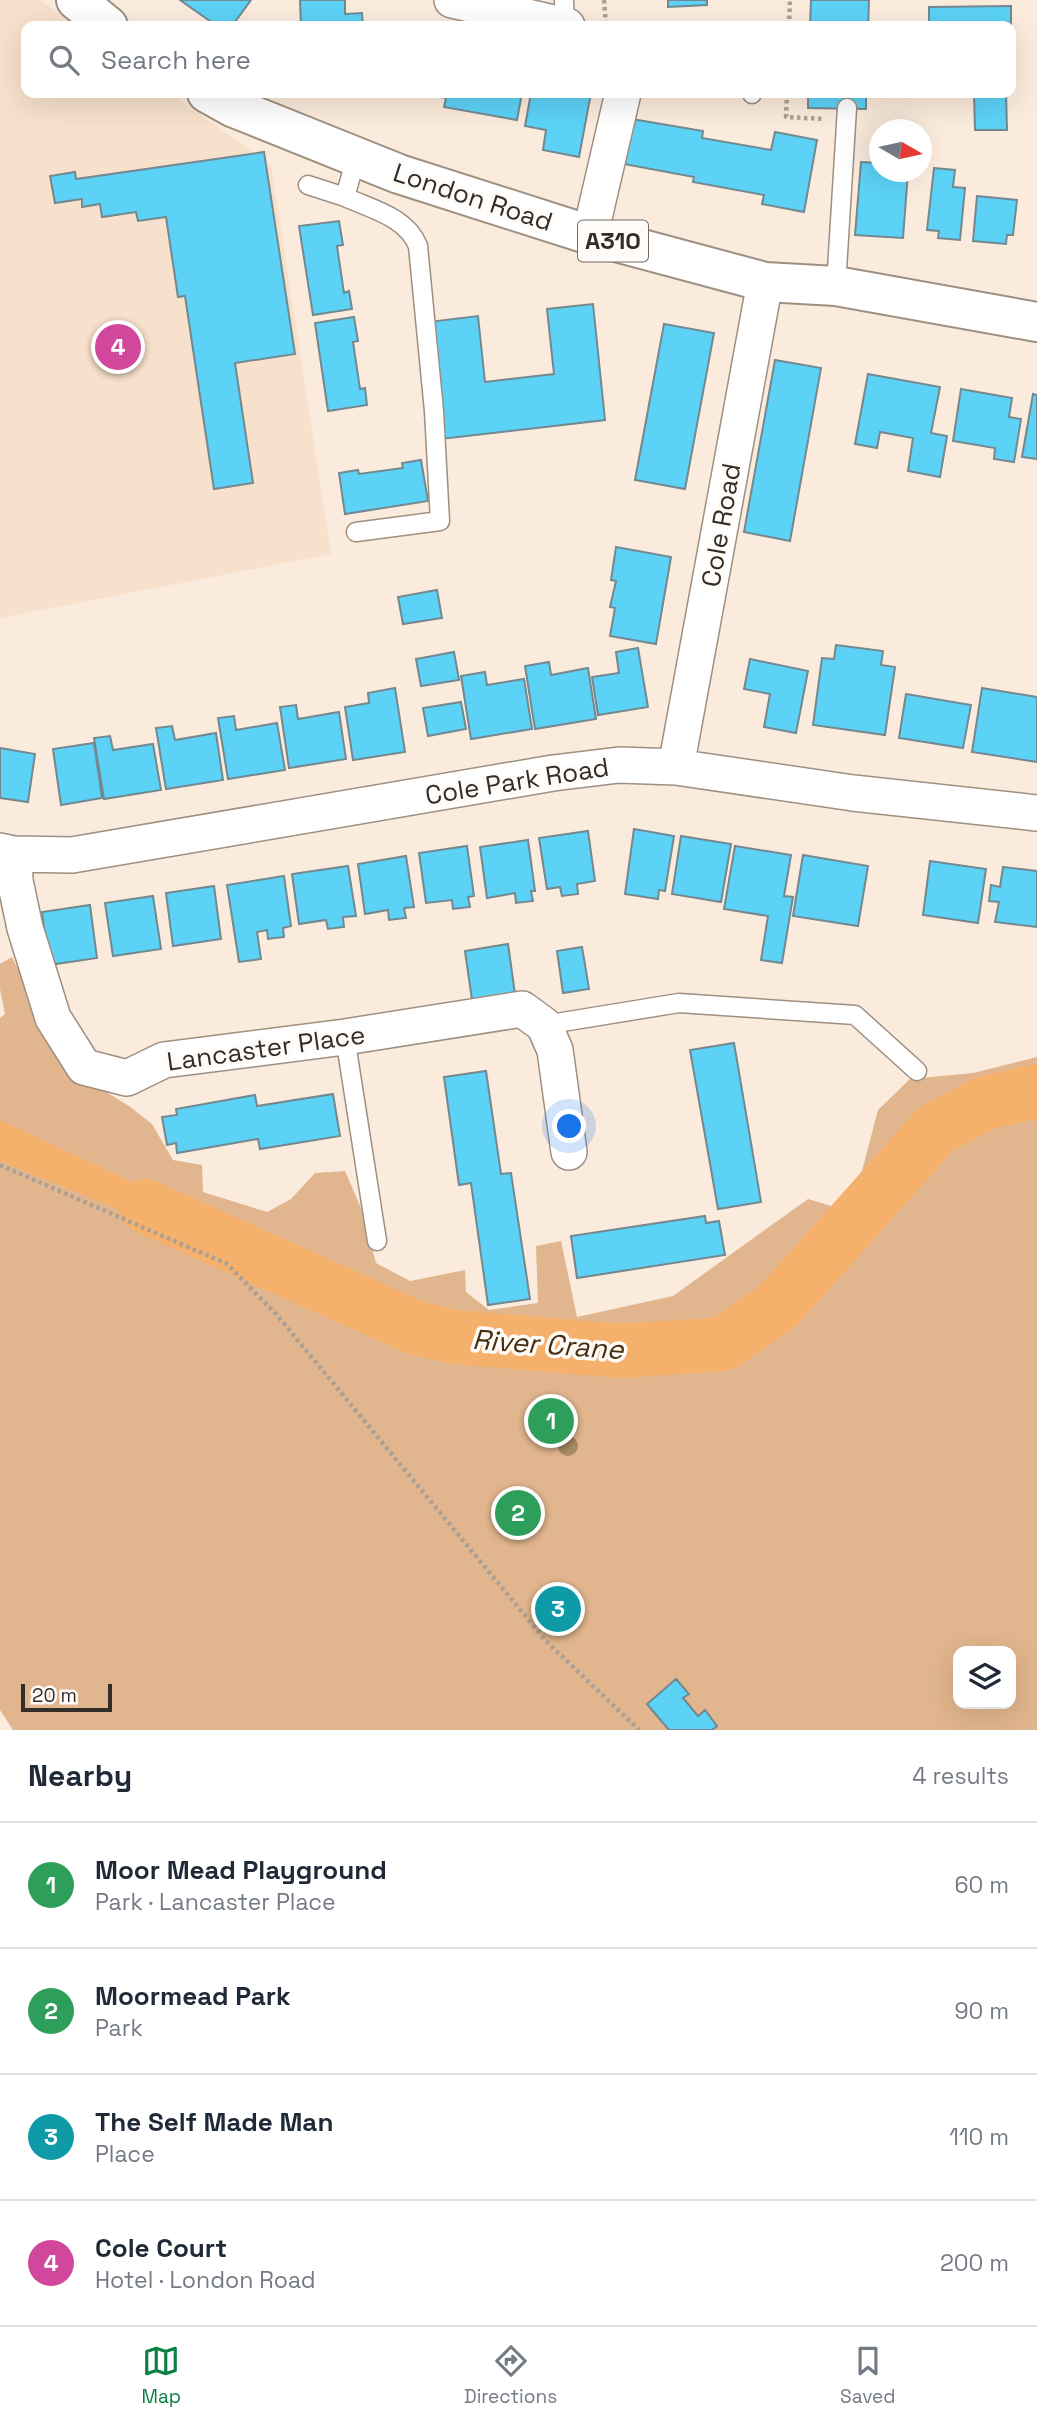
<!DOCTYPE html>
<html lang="en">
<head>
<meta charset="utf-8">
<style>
	body { margin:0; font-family:"Space Grotesk",sans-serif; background:#f2f2f3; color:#1f2937 }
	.controls { position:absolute; right:21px; bottom:21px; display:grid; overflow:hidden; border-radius:14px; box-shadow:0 7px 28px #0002 }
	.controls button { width:63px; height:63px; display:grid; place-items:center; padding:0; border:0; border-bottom:2px solid #e0e1e3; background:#fff; color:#1f2937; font:35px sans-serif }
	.compass { position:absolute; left:869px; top:119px; width:63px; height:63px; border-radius:50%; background:#fff; box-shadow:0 7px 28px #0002; rotate:99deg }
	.scale { position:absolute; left:21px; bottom:18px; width:91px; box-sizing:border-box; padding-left:7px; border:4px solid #332d27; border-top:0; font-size:19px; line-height:24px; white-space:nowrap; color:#332d27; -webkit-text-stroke:5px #fefbf8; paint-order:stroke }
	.you { position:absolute; left:570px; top:1127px; width:24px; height:24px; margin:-18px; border:5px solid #fff; border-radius:50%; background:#1a73e8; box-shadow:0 0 0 10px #1a73e833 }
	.badge { display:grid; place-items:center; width:46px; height:46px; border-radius:50%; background:#0b8043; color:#fff; font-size:23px; font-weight:700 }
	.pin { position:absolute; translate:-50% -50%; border:4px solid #fff; box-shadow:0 2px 7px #0006 }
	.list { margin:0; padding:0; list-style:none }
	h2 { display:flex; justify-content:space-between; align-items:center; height:91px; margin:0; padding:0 28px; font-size:30px }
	h2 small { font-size:23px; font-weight:400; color:#747a83 }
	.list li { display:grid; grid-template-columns:46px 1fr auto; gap:21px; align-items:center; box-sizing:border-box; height:126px; padding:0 28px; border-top:2px solid #e0e1e3 }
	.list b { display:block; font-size:26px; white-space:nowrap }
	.list p { margin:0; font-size:23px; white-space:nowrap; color:#747a83 }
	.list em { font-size:23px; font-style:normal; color:#747a83 }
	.icon { flex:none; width:38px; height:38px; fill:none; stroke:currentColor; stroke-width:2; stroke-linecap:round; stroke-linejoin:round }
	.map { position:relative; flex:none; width:1037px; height:1730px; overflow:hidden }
	.search { position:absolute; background:#fff; box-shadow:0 7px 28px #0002; left:21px; right:21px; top:21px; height:77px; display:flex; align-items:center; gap:18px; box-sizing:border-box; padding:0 24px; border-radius:14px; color:#747a83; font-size:26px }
	.sheet { height:595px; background:#fff }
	nav { display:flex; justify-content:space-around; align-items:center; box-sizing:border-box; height:98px; border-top:2px solid #e0e1e3; background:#fff; font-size:19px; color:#747a83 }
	nav a { display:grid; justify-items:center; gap:4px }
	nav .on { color:#0b8043 }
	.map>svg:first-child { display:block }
	.built { fill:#f7e1cc }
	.green { fill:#e1b58d; fill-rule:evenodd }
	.water { fill:#f5b06c }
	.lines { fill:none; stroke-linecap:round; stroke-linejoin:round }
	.river { stroke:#f5b06c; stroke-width:54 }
	.building { fill:#5cd2f7; stroke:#73888f; stroke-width:2 }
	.lane-casing { stroke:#9e8f81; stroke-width:21 }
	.street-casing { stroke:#9e8f81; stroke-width:38 }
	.primary-casing { stroke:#9e8f81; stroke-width:42 }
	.path { stroke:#aca094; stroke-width:4.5; stroke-dasharray:3.5 3.5; stroke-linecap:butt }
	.lane { stroke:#fff; stroke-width:18 }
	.street { stroke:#fff; stroke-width:35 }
	.primary { stroke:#fff; stroke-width:38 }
	.tree { fill:#a88963 }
	.labels { text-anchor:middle; stroke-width:7; stroke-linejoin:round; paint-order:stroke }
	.shield { fill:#fefbf8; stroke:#706b66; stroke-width:2 }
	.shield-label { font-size:24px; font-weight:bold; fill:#332d27 }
	.street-label { font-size:26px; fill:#332d27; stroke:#fefbf8 }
	.water-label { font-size:28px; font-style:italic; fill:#4a2e10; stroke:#fefbf8 }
</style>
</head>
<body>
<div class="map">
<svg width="1037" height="1730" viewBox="0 0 1037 1730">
	<rect width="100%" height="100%" fill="#fbebdc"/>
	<path class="built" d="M 0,0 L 40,0 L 77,26 L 26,26 L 26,93 L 170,93 L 271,165 L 331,554 L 0,618 Z"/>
	<path class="green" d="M 12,957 L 34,1002 L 83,1078 L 129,1106 L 152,1124 L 173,1160 L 202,1165 L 203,1192 L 267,1212 L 291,1199 L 315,1173 L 345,1171 L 361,1208 L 376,1263 L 410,1281 L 465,1270 L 466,1292 L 489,1310 L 538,1303 L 536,1246 L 561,1241 L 577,1317 L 673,1296 L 808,1199 L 841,1209 L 862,1171 L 878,1110 L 910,1079 L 973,1073 L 1037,1057 L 1037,1730 L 13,1730 L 0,1710 L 0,1018 L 5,1014 L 0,989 L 0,964 ZM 958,1651 L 1011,1651 L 1011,1704 L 958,1704 Z"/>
	<path class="water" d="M 0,1120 L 219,1223 L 207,1245 L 0,1161 Z"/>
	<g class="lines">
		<path class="river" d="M 145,1206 L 416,1328 L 455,1337 L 621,1351 L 723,1344 L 777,1307 L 936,1129 L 985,1103 L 1037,1091"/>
	</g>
	<path class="building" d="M 180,0 L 251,0 L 232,26 L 217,26 Z
		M 300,0 L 345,0 L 345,14 L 362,13 L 363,26 L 301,26 Z
		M 668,0 L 707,0 L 707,5 L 668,7 Z
		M 811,0 L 869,0 L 868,26 L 810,26 Z
		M 1011,6 L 1011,31 L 1011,26 L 929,26 L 929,7 Z
		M 416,93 L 522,93 L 517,120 L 444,107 L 446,98 Z
		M 531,93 L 591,93 L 579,157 L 543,150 L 546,130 L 525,126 Z
		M 808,93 L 866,93 L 866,109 L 808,108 Z
		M 974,93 L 1006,93 L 1007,130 L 975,130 Z
		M 632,119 L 703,131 L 702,138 L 771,150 L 775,132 L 817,140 L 804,212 L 762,204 L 764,195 L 693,182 L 694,177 L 624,164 Z
		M 264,152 L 295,354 L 235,363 L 253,483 L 214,489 L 185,296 L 178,297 L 166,217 L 138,221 L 136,212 L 102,217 L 100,204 L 82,207 L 82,199 L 55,203 L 50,176 L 75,172 L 76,179 Z
		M 861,162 L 880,163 L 880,172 L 908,172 L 903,238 L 855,235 Z
		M 934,168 L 955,170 L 953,187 L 965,188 L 960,240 L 938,238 L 939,231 L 927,230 Z
		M 977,196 L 1017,200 L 1013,235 L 1007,235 L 1006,244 L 973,241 Z
		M 339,221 L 343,245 L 337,246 L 344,293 L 349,291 L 352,309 L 313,315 L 299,226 Z
		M 593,304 L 605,420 L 441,439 L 428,322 L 478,316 L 485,382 L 554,374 L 547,309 Z
		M 354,317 L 358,341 L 353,342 L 360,389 L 365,388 L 367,405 L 328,411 L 315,323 Z
		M 664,324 L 714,333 L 685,489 L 635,480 Z
		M 775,360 L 821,368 L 790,541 L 744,532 Z
		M 868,374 L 940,387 L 931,433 L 947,436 L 940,477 L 908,471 L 913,438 L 880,432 L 877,448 L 855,444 Z
		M 961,389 L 1012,398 L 1009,417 L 1021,419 L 1014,462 L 994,459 L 995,448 L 953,441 Z
		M 1033,394 L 1037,395 L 1037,459 L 1022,457 Z
		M 421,460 L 428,501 L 345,514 L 339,473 L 358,470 L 359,474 L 403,468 L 402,463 Z
		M 616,547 L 671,557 L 656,644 L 610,636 L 615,608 L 610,607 L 616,581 L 611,580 Z
		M 437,590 L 442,618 L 403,624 L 398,597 Z
		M 836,645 L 883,651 L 881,665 L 895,667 L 885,735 L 813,725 L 822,658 L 834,659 Z
		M 638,648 L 648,707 L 598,715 L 592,677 L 619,673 L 616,652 Z
		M 454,652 L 459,680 L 421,686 L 416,659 Z
		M 750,659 L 808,671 L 796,733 L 764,727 L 770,694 L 744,689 Z
		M 549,662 L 551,675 L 588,668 L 596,719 L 535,729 L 525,666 Z
		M 485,672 L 487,685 L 524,679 L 532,729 L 471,739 L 461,676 Z
		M 395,688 L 405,752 L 353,760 L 345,707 L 369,703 L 368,693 Z
		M 982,688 L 1037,697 L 1037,762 L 972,752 Z
		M 906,694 L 971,705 L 963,748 L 899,738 Z
		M 461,702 L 466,729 L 428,736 L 423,708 Z
		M 296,705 L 298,719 L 339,712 L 346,759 L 289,768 L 280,707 Z
		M 234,716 L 236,730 L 277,723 L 285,770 L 228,779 L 218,718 Z
		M 172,726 L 175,740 L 216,733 L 223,780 L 166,789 L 156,728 Z
		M 110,736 L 113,750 L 153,744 L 161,790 L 104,799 L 94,738 Z
		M 94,743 L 102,798 L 61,805 L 53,749 Z
		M 0,748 L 35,754 L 28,802 L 0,798 Z
		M 634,829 L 674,836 L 665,891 L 659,890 L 658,899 L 625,894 Z
		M 588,831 L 595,881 L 577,884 L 578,894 L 562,896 L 560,887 L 547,889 L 539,838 Z
		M 681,836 L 731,844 L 721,902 L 672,894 Z
		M 528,840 L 535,891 L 531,891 L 533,901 L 516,903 L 515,893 L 487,898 L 480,847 Z
		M 467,846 L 474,896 L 468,897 L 470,907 L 453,909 L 452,900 L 426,903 L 419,853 Z
		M 735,846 L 791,855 L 784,896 L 793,897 L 782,963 L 761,960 L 768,916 L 724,909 Z
		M 803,855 L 868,866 L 858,926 L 793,916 Z
		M 406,856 L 414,907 L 404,908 L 406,918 L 389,920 L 388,910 L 365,914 L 358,864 Z
		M 930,861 L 986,869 L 978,923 L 923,915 Z
		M 348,866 L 356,916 L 343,917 L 344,927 L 328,929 L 326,920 L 299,924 L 292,874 Z
		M 1003,867 L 1037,871 L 1037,927 L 995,922 L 999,902 L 989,901 L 991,885 L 1000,887 Z
		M 284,876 L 291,926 L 283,928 L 284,937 L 268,939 L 267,930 L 257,932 L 261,959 L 239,962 L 227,885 Z
		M 214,886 L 221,939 L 173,946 L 166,893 Z
		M 153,896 L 161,949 L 113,956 L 105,903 Z
		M 90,905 L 97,958 L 49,965 L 42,912 Z
		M 508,944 L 515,994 L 472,1000 L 465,951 Z
		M 582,947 L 589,989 L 563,993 L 557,951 Z
		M 734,1043 L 761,1202 L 718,1209 L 690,1050 Z
		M 486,1071 L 501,1174 L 511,1173 L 530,1299 L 488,1305 L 471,1183 L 459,1185 L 444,1077 Z
		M 333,1094 L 340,1136 L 260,1149 L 258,1139 L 177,1153 L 176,1143 L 167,1145 L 162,1117 L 177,1115 L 176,1109 L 255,1095 L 257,1106 Z
		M 705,1216 L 706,1223 L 719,1221 L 725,1255 L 577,1278 L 571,1236 Z
		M 676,1679 L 689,1694 L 683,1698 L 698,1716 L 705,1710 L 717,1726 L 712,1730 L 669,1730 L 647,1704 Z"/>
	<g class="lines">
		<g class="lane-casing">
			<path id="lane" d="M 564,0 L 565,26
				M 752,93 L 752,94
				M 356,158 L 345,197 C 371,209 407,217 418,246 L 434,411 L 440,521 L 356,532
				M 308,185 L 345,197
				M 836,286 L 847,108
				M 544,1025 L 679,1003 L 855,1015 L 917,1071
				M 345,1037 L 377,1241"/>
		</g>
		<g class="street-casing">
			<path id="street" d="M 452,0 L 567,26
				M 590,235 L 623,93
				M 676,767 L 765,282
				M 0,851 L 14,854 L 72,855 L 553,773 L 619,765 L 676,767 L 853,793 L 1037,813
				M 14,854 L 15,881 L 25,928 L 53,1018 L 84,1067 L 127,1078 L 164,1060 L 345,1037 L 522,1009 L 544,1025 L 555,1050 L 569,1152"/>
		</g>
		<g class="primary-casing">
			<path id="primary" d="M 76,0 L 108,26
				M 207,93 L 232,107 L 399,174 L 590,235 L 765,282 L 836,286 L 1037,322"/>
		</g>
		<path class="path" d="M 604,0 L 606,26
			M 789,26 L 790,0
			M 787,93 L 786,117 L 824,119
			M 0,1165 L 227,1264 L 276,1314 L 546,1641 L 639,1730"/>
		<use href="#lane" class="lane"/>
		<use href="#street" class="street"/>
		<use href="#primary" class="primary"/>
	</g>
	<circle class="tree" cx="568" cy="1446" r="10"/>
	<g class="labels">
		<rect class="shield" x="578" y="220.5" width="70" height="41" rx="5"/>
		<g class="shield-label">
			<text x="613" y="249">A310</text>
		</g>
		<g class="street-label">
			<text transform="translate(473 197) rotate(18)" y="9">London Road</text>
			<text transform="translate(721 525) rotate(-80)" y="9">Cole Road</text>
			<text transform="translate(517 781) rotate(-9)" y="9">Cole Park Road</text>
			<text transform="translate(266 1048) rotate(-8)" y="9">Lancaster Place</text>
		</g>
		<g class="water-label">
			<text transform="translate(548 1344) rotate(4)" y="10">River Crane</text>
		</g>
	</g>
</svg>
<div class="controls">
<button><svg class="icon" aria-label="layers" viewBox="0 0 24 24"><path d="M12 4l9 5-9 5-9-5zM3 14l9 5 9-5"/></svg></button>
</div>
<svg class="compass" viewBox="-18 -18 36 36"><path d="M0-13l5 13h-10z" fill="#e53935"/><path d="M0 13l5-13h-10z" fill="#747a83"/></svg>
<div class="scale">20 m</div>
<div class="you"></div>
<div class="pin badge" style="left:551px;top:1421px;background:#2e9e5b">1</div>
<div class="pin badge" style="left:518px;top:1513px;background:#2e9e5b">2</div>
<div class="pin badge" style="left:558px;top:1609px;background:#0f9aa8">3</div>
<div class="pin badge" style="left:118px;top:347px;background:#d1479c">4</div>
<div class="search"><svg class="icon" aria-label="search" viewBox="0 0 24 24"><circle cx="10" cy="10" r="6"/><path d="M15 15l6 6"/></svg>Search here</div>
</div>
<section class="sheet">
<h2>Nearby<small>4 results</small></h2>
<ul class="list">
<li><span class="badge" style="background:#2e9e5b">1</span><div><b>Moor Mead Playground</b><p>Park · Lancaster Place</p></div><em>60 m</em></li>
<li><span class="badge" style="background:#2e9e5b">2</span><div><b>Moormead Park</b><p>Park</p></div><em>90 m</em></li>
<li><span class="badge" style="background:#0f9aa8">3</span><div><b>The Self Made Man</b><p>Place</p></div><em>110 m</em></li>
<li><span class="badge" style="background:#d1479c">4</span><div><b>Cole Court</b><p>Hotel · London Road</p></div><em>200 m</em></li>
</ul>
</section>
<nav>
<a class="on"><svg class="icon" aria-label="map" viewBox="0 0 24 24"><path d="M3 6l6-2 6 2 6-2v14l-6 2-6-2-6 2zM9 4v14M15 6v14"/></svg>Map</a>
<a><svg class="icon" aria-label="directions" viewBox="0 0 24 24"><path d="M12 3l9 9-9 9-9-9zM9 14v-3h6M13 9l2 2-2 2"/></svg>Directions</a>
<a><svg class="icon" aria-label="saved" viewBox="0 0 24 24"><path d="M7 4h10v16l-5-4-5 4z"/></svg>Saved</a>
</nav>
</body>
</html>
